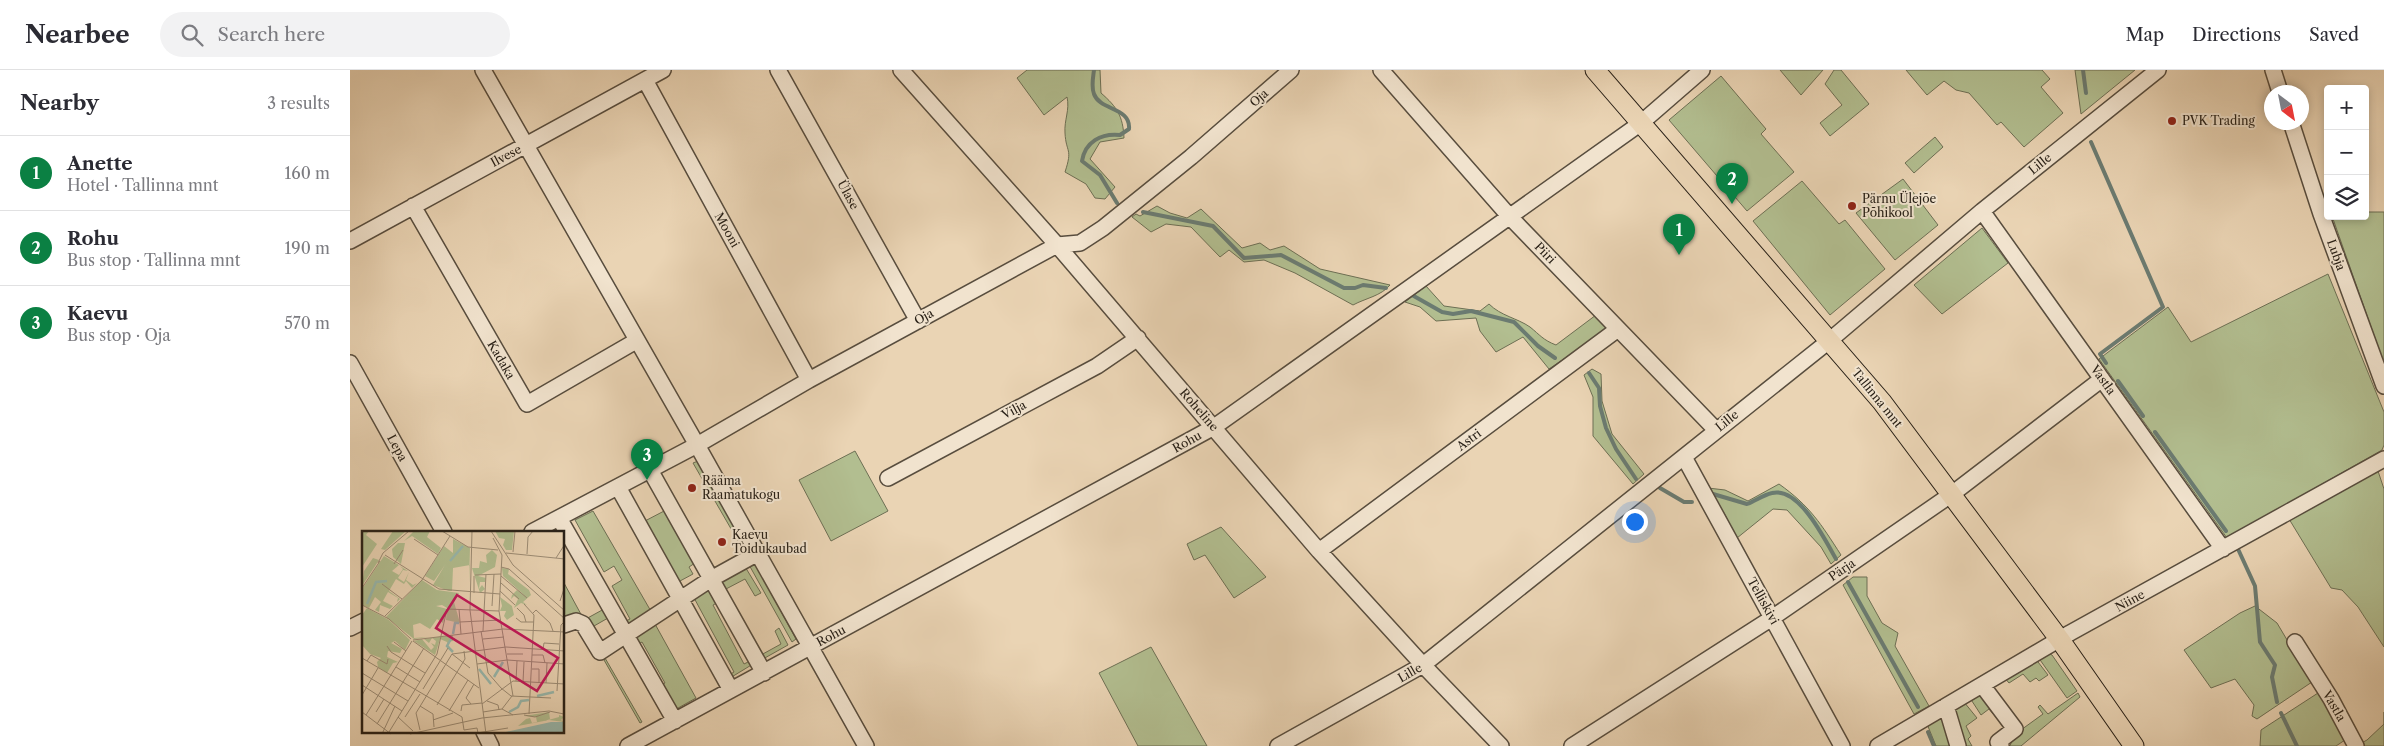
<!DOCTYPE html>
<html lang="en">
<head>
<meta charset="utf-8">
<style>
	body { margin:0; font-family:"Libre Caslon Text",serif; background:#f2f2f3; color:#2b2b33 }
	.controls { position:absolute; right:15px; top:15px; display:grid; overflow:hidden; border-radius:5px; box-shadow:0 2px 8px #0003 }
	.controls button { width:45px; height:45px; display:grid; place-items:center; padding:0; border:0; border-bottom:1px solid #e1e1e2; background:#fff; color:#2b2b33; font:25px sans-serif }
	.compass { position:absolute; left:1914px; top:15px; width:45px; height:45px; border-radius:50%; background:#fff; box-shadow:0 2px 8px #0003; rotate:148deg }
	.you { position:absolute; left:1284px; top:451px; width:18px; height:18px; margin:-12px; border:4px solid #fff; border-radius:50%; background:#1a73e8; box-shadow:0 0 0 8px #1a73e833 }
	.badge { display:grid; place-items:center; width:32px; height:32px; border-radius:50%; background:#0b8043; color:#fff; font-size:16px; font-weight:700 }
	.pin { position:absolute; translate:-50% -41px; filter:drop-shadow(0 1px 2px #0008) }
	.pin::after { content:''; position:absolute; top:26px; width:18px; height:15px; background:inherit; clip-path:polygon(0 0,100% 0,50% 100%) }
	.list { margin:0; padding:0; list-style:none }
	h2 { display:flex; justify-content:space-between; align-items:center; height:65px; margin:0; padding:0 20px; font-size:21px }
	h2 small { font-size:16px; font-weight:400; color:#7c7c81 }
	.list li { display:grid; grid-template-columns:32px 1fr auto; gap:15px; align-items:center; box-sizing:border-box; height:75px; padding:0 20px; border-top:1px solid #e1e1e2 }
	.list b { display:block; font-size:19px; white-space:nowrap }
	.list p { margin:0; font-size:16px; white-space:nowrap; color:#7c7c81 }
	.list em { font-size:16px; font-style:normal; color:#7c7c81 }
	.icon { flex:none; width:28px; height:28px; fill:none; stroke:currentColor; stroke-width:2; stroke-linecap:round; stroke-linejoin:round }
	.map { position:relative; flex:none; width:2034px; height:676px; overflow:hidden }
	header { display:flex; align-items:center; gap:30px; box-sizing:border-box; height:70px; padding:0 25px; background:#fff; border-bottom:1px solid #e1e1e2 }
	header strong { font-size:24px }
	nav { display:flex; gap:28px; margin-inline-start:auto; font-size:18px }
	.search { width:350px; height:45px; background:#f2f2f3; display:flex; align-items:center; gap:12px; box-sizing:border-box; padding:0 18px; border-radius:28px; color:#7c7c81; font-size:19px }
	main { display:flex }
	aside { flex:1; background:#fff }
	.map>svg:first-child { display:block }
	.green { fill:#b2be90; stroke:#6d6f54 }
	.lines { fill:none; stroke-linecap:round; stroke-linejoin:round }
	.stream { stroke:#6b7b71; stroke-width:4 }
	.minor-casing { stroke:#584d3e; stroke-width:18 }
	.major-casing { stroke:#282017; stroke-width:21 }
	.minor { stroke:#f1e3ce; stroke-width:15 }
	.major { stroke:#ead4b4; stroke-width:19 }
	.poi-dot { fill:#8f2418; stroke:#f1e3ce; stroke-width:2 }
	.labels { text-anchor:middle; stroke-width:4; stroke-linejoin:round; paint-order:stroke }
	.street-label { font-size:12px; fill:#282017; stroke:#f1e3ce }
	.poi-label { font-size:12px; fill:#282017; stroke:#f1e3ce; text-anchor:start }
	.inset-river { fill:none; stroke:#98b8ad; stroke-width:2.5 }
	.inset-road { fill:none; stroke:#9c8c75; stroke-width:1 }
	.view { fill:#c2185b; fill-opacity:0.15; stroke:#c2185b; stroke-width:2.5 }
	.inset-edge { fill:none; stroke:#282017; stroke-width:2.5 }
</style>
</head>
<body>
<header>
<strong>Nearbee</strong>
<div class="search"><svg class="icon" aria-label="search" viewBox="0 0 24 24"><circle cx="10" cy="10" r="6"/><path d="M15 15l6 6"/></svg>Search here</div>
<nav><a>Map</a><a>Directions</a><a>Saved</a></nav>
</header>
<main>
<aside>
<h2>Nearby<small>3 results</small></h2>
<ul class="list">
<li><span class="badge">1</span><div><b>Anette</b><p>Hotel · Tallinna mnt</p></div><em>160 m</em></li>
<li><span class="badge">2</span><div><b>Rohu</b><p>Bus stop · Tallinna mnt</p></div><em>190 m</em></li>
<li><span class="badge">3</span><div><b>Kaevu</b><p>Bus stop · Oja</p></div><em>570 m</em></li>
</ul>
</aside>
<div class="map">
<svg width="2034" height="676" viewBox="0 0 2034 676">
	<rect width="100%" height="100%" fill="#ead4b4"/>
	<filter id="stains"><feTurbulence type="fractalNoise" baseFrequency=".004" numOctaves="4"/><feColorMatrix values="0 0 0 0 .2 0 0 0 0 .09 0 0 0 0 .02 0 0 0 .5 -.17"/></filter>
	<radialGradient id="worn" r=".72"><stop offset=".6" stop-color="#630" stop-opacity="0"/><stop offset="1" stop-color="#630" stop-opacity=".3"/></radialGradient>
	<path class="green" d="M 677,0 L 750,0 L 751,23 C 767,37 773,46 774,68 L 750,72 L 740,89 L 765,117 L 755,129 L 745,128 L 736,114 L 715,102 C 723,78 716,83 715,63 C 714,50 720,40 717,27 L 694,45 L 667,8 Z
		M 1430,0 L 1473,0 L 1451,25 Z
		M 1484,0 L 1491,0 L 1519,34 L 1480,66 L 1470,53 L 1492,35 L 1475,14 Z
		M 1556,0 L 1692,0 L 1700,9 L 1691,17 L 1713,43 L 1674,77 L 1651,52 L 1647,55 L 1619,23 L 1606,20 L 1594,11 L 1577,25 Z
		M 1725,0 L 1785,0 L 1731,44 Z
		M 1371,6 L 1416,59 L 1411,64 L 1444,102 L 1397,141 L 1319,50 Z
		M 1585,67 L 1593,77 L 1564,103 L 1555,93 Z
		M 1553,109 L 1588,155 L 1545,190 L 1506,143 Z
		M 1452,111 L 1489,154 L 1495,150 L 1535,199 L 1480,245 L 1403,151 Z
		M 807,136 L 820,143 L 837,148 L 851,139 L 892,178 L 910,173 L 920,180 L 934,176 L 970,199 L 1040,215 C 1031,226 1016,228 1003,235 L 945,203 L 914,190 L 894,192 L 879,180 L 870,187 L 841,157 L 816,154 L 801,162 L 782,147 L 786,144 L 790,146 Z
		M 2015,142 L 2034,142 L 2034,294 L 1982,146 L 2015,146 Z
		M 1632,158 L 1658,193 L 1592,244 L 1564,215 Z
		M 1978,204 L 2034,342 L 2034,375 L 2032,380 L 1877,468 L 1749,289 L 1818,237 L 1841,272 Z
		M 1076,216 L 1094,236 L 1130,241 L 1139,234 C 1151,246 1167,248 1180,257 C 1190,265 1193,270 1206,275 L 1246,245 L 1257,255 L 1258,259 L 1199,299 L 1173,267 L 1146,282 L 1130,261 L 1126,248 L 1086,251 L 1070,237 L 1055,232 Z
		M 1242,299 L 1251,304 L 1252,331 L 1262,364 L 1294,404 L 1283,414 L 1243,366 L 1243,327 L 1234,305 Z
		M 505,381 L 538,441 L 481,471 L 449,410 Z
		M 348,391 L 398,481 L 395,483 L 343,393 Z
		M 2026,395 L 2034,419 L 2034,577 L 2008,537 L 1992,520 L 1981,518 L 1936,444 Z
		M 1429,414 C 1460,436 1471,454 1491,485 L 1481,494 L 1471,477 L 1437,440 L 1423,439 L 1387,468 L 1374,443 L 1358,418 L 1375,420 L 1398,431 Z
		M 316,440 L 345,493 L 339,497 L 343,504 L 330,511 L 334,520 L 331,522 L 293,452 Z
		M 243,441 L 302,543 L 279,556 L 272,553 L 280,549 L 262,516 L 272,510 L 264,496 L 254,502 L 225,450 Z
		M 871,457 L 916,507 L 884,528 L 855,485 L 844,490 L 837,474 Z
		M 403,490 L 446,569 L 442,572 L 398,493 Z
		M 394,495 L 411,523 L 405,526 L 395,509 L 376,519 L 369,509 Z
		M 1503,507 L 1517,507 L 1517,526 L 1532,553 L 1548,563 L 1545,576 L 1579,636 L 1564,644 L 1493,515 Z
		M 214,513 L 233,548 L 214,551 Z
		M 360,515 L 369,532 L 363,535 L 394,594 L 402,590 L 403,594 L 380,608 L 379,605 L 384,602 L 343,526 Z
		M 1905,536 L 1927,553 L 1962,612 L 1907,649 L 1902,646 L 1904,635 L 1885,609 L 1861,618 L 1834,580 L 1890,543 Z
		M 254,539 L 258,548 L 244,556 L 234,550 Z
		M 305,554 L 346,628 L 321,642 L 308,617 L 315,613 L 292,572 L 285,576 L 285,565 Z
		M 429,558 L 438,575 L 413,589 L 411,585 L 431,574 L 425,561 Z
		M 271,573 L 274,576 L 255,588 L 292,652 L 290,653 L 254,590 L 254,585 Z
		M 801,577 L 857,676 L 788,676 L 749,603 Z
		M 1696,582 L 1702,585 L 1727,621 L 1717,628 L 1688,587 Z
		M 1685,588 L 1698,605 L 1689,611 L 1686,608 L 1680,612 L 1673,604 L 1659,613 L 1654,607 Z
		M 1630,622 L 1656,659 L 1639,639 L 1631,645 L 1620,628 Z
		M 1728,623 L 1730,627 L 1671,676 L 1660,676 L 1664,665 L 1693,644 L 1688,637 L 1690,635 L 1698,644 Z
		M 1968,623 L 1998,668 L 1986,676 L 1910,676 L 1911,660 Z
		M 1614,632 L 1627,648 L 1616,656 L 1621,666 L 1618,669 L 1622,676 L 1612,676 L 1604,638 Z
		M 2034,642 L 2034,676 L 2006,676 L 2017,670 L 2034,654 Z
		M 1595,644 L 1605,676 L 1586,676 L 1577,654 Z"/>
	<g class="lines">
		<path class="stream" d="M 744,0 C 743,8 741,17 744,24 C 750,41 781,37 779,59 L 770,65 C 751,63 735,72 732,91 L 750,105 L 767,133
			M 1733,0 L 1736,23
			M 1741,72 L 1813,237 L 1750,284 L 1756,293
			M 793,142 L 863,156 L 894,188 L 931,185 L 994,218 L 1005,218 L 1013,215 L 1036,218
			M 1062,225 L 1092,242 L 1103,244 L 1121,241 L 1164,252 L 1188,276 L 1205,288
			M 1239,303 L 1249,318 L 1250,336 L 1256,358 L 1266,379 L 1286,409
			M 1768,311 L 1793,346
			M 1805,362 L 1876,461
			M 1310,418 L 1334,432 L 1342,432
			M 1363,424 L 1397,434 C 1405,431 1413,425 1422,423 C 1449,416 1475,470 1486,489
			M 1888,479 L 1905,516 L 1910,572 L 1925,595 L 1922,607 L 1927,632
			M 1498,512 L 1568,637
			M 1931,643 L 1947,676
			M 1578,662 L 1584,676"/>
		<g class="minor-casing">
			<path id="minor" d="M 133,0 L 347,375 L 516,676
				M 428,0 L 568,251
				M 551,0 L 707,175 L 969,481 L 1073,595 L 1151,676
				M 1031,0 L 1160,147 L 1366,360
				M 1923,0 L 1930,22
				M 295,10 L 459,310
				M 1941,52 L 1971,144 L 2034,316
				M 63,136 L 177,334 L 286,271
				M 1632,141 L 1873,479
				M 0,171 L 313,0
				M 0,293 L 94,462
				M 1334,387 L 1492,676
				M 300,400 L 414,603
				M 538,408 L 747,296 L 788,268
				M 268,417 L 381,620
				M 209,448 L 325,651
				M 182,462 L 347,375 L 459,310 L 707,175 L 730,173 L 753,158 L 841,87 L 941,0
				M 969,481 L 1268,259
				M 214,555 L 226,551 L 233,554 L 250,582 L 361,509 L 408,483
				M 0,558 L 14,551
				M 1945,572 L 1981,629 L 2006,676
				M 1632,615 L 1665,659 L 1648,672 L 1651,676
				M 1596,636 L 1608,676
				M 134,662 L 141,676
				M 278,676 L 864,357 L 1291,53 L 1352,0
				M 928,676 L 1073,595 L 1479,271 L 1632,141 L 1808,0
				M 1222,676 L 1422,548 L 1602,424 L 1752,309
				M 1528,676 L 1720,563 L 2034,389"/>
		</g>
		<g class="major-casing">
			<path id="major" d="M 1245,0 L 1532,332 L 1710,570 L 1784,676"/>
		</g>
		<use href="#minor" class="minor"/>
		<use href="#major" class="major"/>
	</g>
	<g class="poi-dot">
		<circle cx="1822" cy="51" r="5"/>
		<circle cx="1502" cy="136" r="5"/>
		<circle cx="342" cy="418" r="5"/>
		<circle cx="372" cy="472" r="5"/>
	</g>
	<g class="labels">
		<g class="street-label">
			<text transform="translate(909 28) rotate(-41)" y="4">Oja</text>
			<text transform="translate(156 86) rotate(-28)" y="4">Ilvese</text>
			<text transform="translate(1690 94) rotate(-39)" y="4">Lille</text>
			<text transform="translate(498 125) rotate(61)" y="4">Ülase</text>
			<text transform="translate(377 160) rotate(61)" y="4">Mooni</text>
			<text transform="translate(1195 183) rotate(46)" y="4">Piiri</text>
			<text transform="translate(1986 185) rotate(70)" y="4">Lubja</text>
			<text transform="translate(574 247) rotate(-29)" y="4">Oja</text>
			<text transform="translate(151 290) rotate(60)" y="4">Kadaka</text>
			<text transform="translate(1753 310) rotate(54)" y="4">Vastla</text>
			<text transform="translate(1527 328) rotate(51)" y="4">Tallinna mnt</text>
			<text transform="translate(664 340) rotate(-28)" y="4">Vilja</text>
			<text transform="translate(849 340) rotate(49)" y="4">Roheline</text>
			<text transform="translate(1377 351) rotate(-39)" y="4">Lille</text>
			<text transform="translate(1119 370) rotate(-37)" y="4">Astri</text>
			<text transform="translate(837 372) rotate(-29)" y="4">Rohu</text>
			<text transform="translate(47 378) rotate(61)" y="4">Lepa</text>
			<text transform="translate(1492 500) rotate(-34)" y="4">Pärja</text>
			<text transform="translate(1413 531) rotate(61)" y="4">Telliskivi</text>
			<text transform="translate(1780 531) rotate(-29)" y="4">Niine</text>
			<text transform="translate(481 566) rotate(-28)" y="4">Rohu</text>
			<text transform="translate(1060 603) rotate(-30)" y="4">Lille</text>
			<text transform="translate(1984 636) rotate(60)" y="4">Vastla</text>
		</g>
		<g class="poi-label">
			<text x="1832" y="55">PVK Trading</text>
			<text x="1512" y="133">Pärnu Ülejõe<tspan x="1512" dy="14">Põhikool</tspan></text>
			<text x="352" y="415">Rääma<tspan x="352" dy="14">Raamatukogu</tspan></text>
			<text x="382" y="469">Kaevu<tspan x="382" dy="14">Toidukaubad</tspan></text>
		</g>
	</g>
	<g transform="translate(12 461)">
		<rect width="202" height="202" fill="#ead4b4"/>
		<path d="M 0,0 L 7,0 L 4,4 L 15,13 L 0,36 ZM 31,0 L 44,0 L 23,19 L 19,18 ZM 52,0 L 68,0 L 65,6 L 79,17 L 76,23 L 50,5 L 42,10 ZM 133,0 L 152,0 L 150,19 L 144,19 L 141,14 L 143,8 L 137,7 ZM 91,8 L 108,17 L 107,53 L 108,34 L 91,37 L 90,60 L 87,60 L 71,54 L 83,34 L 72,50 L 63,45 L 82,15 L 91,22 ZM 36,12 L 43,12 L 39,33 L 31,26 L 30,18 ZM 130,19 L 135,24 L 133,36 L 116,45 L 124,47 L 123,51 L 118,51 L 117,58 L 120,54 L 123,58 L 118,62 L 110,37 L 117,37 L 118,30 L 125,32 L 124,24 ZM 22,25 L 37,34 L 30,40 L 37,44 L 41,38 L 38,35 L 46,40 L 41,39 L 36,47 L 42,51 L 47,41 L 44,49 L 51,54 L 55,52 L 50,57 L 44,50 L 42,53 L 34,48 L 27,60 L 38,68 L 35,71 L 36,67 L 26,61 L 21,70 L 31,75 L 28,78 L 18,74 L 17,81 L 13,79 L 19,71 L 13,66 L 7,77 L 0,74 L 0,58 ZM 11,27 L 17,29 L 0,55 L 2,40 ZM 140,37 L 147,38 L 146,43 L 167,59 L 169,64 L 161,71 L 165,74 L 159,72 L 152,77 L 156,68 L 152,65 L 149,68 L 150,64 L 155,59 L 162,64 L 141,45 ZM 60,49 L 75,59 L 97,62 L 92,71 L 98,92 L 84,89 L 85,77 L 80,74 L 74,75 L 85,78 L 81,92 L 75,88 L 68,98 L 58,92 L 51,94 L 52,107 L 67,106 L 52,108 L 24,86 ZM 138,66 L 150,75 L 152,84 L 145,89 L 142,85 L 144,80 L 138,80 L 140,75 ZM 5,77 L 27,89 L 48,109 L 43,119 L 33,110 L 29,112 L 40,118 L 38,122 L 26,120 L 25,126 L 36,131 L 31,132 L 25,142 L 16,136 L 15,131 L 19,127 L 8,123 L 0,114 L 0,84 ZM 91,104 L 91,110 L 86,111 L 88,118 L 85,111 L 78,108 L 73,124 L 52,110 L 60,108 L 69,119 L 72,116 L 69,112 L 73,114 L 74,110 L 70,107 L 67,112 L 62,108 ZM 187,181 L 188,188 L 183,190 L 197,186 L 197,184 L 202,186 L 199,189 L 202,191 L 187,189 L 156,195 L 164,188 L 168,187 L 170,192 L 175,191 L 174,186 L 162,185 Z" fill="#b2be90"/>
		<path d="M 189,191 L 202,191 L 202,202 L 135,203 Z" fill="#98b8ad"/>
		<path class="inset-river" d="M 88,30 L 101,15M 5,73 L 14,51 L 25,50M 91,103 L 93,92 L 97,92M 90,106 L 85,115 L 91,121M 117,138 L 129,153M 132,146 L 141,131M 175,165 L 192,161M 147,181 L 156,176 L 159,170 L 167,169"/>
		<path class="inset-road" d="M 80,0 L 106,16 L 136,19M 110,0 L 108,79 L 124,203M 129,0 L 151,34 L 203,80M 131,7 L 140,24 L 137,80 L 151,165M 52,8 L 76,24M 151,21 L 153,0M 144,22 L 203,28M 165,23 L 166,6 L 171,0M 23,24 L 77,58 L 138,63M 194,27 L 203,13M 16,32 L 21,22 L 47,0M 32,33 L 41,19M 139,36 L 147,38 L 203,88M 113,44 L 139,43M 139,45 L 165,67M 139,52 L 157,68M 20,53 L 40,68M 0,57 L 18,30M 138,60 L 153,74M 112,62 L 112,45M 198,70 L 203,55M 162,73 L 172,84 L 167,183M 0,74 L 27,88 L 49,108M 130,75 L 132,43M 155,77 L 162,84 L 164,91M 97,78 L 99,103M 171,82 L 174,79 L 188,92 L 191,100M 23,85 L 60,49 L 88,5M 154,87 L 159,91 L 172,91M 98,91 L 139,89M 119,100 L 126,142 L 139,157 L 149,165 L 189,167M 121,100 L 124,43M 121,108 L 142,106M 51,109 L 141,98 L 203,101M 51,110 L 117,157M 32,111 L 44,120M 25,115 L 29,121 L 63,142M 181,118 L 182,112 L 197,113M 90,123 L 144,116 L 203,120M 90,123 L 108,137M 145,123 L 161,123M 170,124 L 181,124 L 183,132M 0,127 L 100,186 L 102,199 L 115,197 L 116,202M 5,130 L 9,124 L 25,133 L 26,128M 115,133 L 145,129 L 203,133M 34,136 L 58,151M 170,138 L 177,138 L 177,152M 0,142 L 46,170M 154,150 L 155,130M 161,151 L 162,131M 184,152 L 185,132M 0,154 L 40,180M 61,158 L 86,117M 195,160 L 199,94 L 203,90M 0,164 L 16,137M 125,170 L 136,174 L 137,179M 109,173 L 104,167 L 112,153M 120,173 L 151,150 L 203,153M 75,174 L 103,128 L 102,120M 58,175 L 71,183 L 72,196M 140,178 L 150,165M 87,180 L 106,149M 99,180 L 100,174 L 120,172M 0,181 L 29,203M 14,181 L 22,168M 121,181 L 140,178 L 151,184M 4,184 L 50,110M 162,184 L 173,186 L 188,181M 36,186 L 51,200M 43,186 L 58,163M 71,189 L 91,182M 15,193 L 62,117M 58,199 L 54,182 L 90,123M 27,201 L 75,123 L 85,78 L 137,80M 115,202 L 146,197M 20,203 L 33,175M 48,203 L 120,187 L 187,180 L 202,183"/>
		<path class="view" d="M 95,64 L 196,127 L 175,160 L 74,97 Z"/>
		<rect width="202" height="202" class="inset-edge"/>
	</g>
	<rect width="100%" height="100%" filter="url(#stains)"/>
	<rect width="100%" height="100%" fill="url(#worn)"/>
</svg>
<div class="controls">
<button>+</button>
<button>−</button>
<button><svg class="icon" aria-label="layers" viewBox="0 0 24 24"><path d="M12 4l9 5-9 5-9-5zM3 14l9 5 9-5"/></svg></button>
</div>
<svg class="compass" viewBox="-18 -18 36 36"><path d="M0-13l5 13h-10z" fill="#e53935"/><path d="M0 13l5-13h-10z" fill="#7c7c81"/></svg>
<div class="you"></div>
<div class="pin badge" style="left:1329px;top:185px">1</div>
<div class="pin badge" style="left:1382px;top:134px">2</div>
<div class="pin badge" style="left:297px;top:410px">3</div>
</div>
</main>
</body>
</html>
